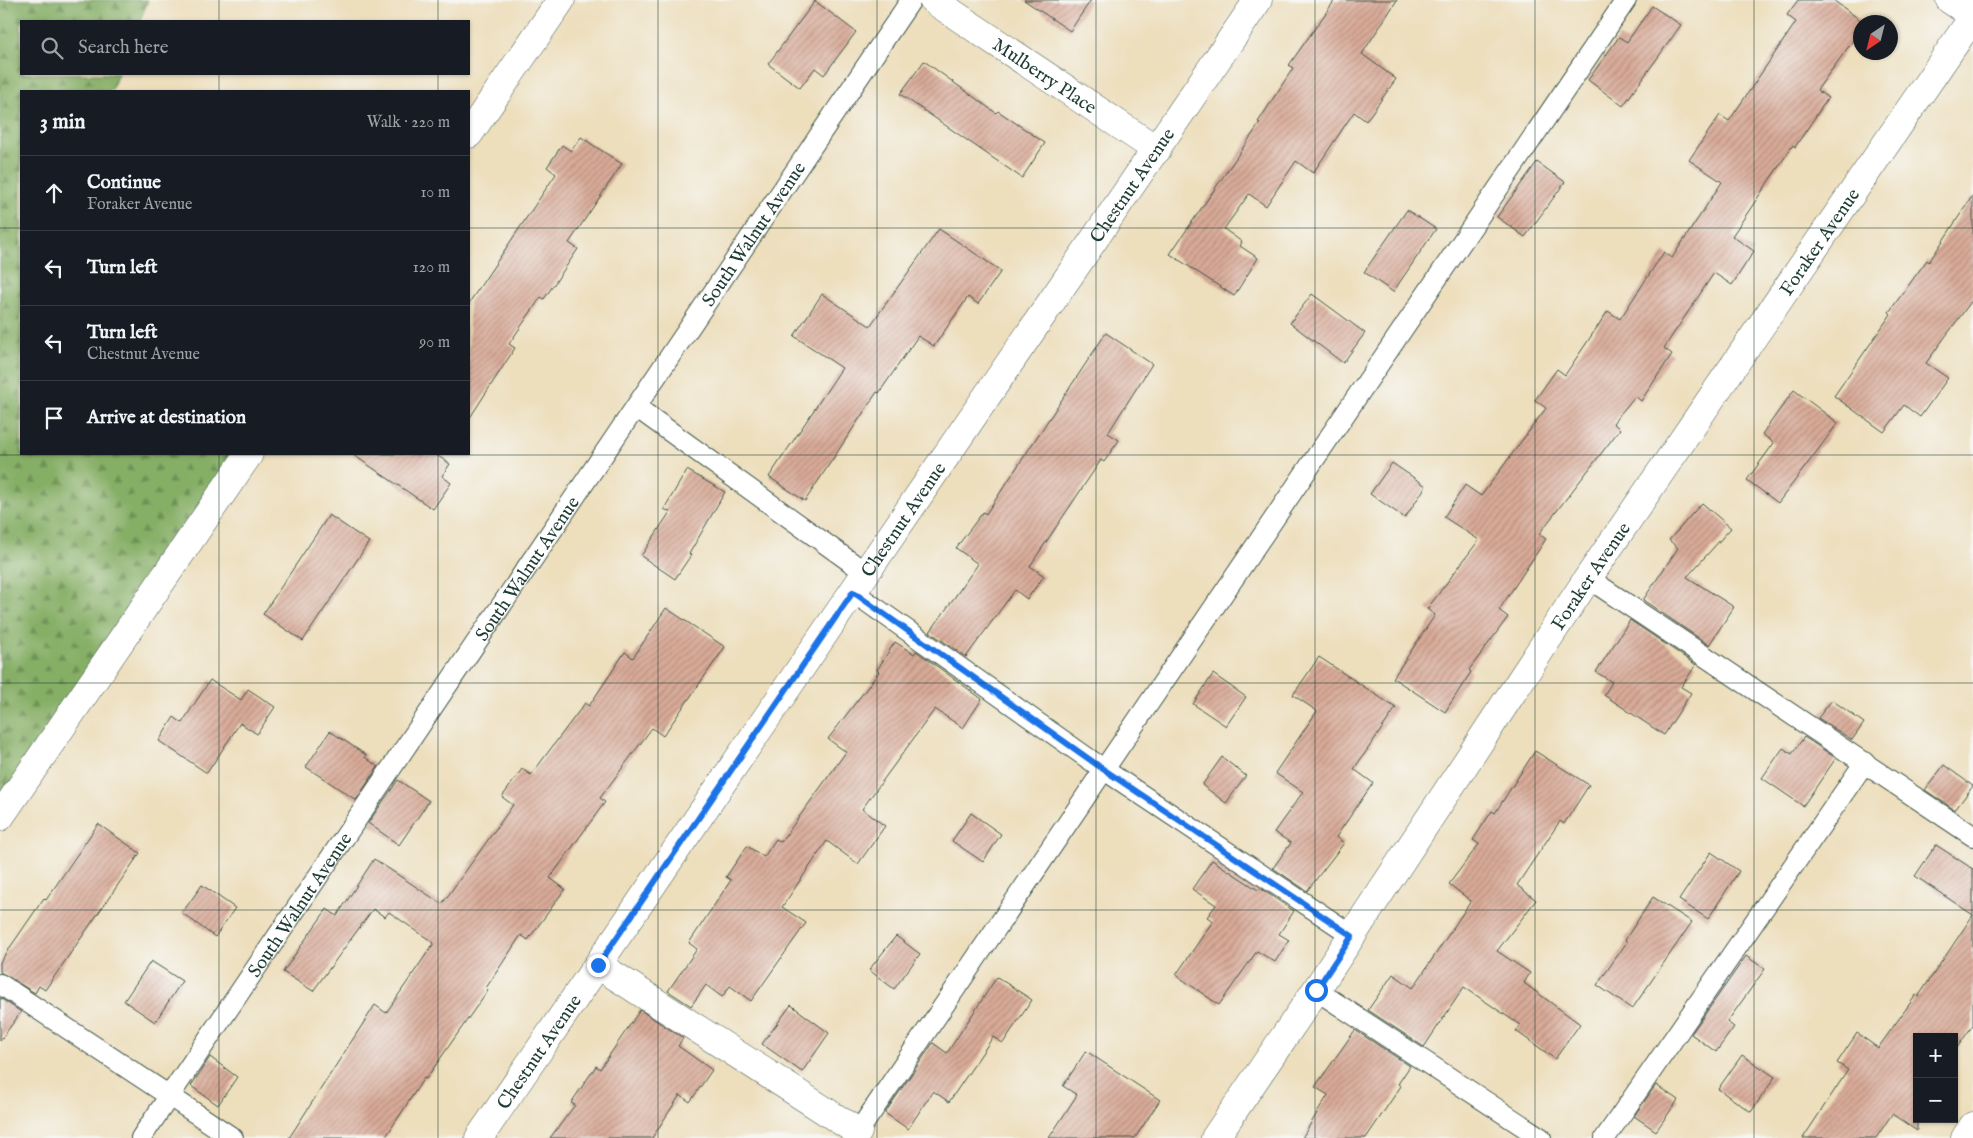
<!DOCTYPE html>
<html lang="en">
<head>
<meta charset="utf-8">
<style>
	body { margin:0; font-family:"IM FELL English",serif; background:#242831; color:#f1f3f6 }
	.controls { position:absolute; right:15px; bottom:15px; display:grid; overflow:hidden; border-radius:0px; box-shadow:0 1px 4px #0004 }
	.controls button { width:45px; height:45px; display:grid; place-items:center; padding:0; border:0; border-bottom:1px solid #363941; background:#171b24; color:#f1f3f6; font:25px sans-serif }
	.compass { position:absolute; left:1853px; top:15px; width:45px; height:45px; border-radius:50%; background:#171b24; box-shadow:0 1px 4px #0004; rotate:215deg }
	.stop { position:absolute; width:15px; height:15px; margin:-11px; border:4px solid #1a73e8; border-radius:50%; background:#fff }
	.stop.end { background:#1a73e8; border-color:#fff; box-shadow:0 1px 5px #0008 }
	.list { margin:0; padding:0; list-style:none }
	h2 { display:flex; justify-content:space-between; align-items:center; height:65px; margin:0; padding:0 20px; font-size:21px }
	h2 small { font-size:16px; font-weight:400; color:#9ea1a6 }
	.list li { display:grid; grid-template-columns:32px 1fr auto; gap:15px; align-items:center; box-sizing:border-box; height:75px; padding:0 20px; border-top:1px solid #363941 }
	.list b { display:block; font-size:19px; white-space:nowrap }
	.list p { margin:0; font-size:16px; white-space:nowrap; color:#9ea1a6 }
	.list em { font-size:16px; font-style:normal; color:#9ea1a6 }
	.icon { flex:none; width:28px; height:28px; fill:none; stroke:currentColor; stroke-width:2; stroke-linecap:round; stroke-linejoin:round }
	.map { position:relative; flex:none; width:1973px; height:1138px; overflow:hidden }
	.search { position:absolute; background:#171b24; box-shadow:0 1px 4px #0004; left:20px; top:20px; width:450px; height:55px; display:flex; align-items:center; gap:12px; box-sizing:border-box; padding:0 18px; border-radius:0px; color:#9ea1a6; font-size:19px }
	.panel { position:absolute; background:#171b24; box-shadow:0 1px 4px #0004; left:20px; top:90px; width:450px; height:365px; border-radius:0px }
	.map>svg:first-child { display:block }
	.forest { fill:url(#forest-firs); stroke:#52764d }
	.building { fill:url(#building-hatch) }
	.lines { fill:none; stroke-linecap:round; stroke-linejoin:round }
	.lane-casing { stroke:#3e5548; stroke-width:22 }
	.street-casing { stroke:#3e5548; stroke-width:29 }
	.lane { stroke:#fff; stroke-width:20 }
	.street { stroke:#fff; stroke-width:28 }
	.route { stroke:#1a73e8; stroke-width:6 }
	.grid { fill:none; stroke:#1f3d34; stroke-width:1; stroke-opacity:0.55 }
	.labels { text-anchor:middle; stroke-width:4.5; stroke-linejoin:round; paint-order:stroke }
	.street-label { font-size:19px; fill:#1f3d34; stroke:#f6f6f2 }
</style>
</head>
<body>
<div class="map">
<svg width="1973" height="1138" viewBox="0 0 1973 1138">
	<defs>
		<pattern id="forest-firs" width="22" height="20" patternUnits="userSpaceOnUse" patternTransform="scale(1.25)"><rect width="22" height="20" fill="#86af66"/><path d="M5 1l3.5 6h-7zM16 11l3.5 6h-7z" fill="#6d9055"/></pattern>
		<pattern id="building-hatch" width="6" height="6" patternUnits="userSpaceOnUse" patternTransform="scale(1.25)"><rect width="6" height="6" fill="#d9aa98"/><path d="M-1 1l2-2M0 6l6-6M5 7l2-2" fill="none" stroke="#af8c7d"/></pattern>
	</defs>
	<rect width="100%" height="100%" fill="#f6f6f2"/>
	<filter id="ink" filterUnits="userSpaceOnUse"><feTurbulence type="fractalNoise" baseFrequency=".02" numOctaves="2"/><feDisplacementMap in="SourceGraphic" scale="10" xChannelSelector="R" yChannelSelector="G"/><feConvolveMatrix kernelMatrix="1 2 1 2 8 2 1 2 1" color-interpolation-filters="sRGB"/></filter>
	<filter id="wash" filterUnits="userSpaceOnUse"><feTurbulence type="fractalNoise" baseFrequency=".0096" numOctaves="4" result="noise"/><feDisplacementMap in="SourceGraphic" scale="20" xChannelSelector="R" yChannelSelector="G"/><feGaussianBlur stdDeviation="1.12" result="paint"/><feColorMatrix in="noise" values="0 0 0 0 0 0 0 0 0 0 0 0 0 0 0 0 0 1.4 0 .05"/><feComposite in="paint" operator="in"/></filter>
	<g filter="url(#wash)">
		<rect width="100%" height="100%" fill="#eddebc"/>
		<path class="forest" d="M 0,0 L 148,0 L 140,21 L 21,21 L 21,74 L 118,74 L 111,91 L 21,91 L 21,454 L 249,454 L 0,817 Z"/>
		<g id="blocks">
			<path class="building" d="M 1024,0 L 1091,0 L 1070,31 Z
				M 1335,0 L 1397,0 L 1362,54 L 1396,79 L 1366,121 L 1354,112 L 1313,173 L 1296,161 L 1266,206 L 1249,194 L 1224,229 L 1242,242 L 1240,246 L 1258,258 L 1234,296 L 1170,254 L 1260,123 L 1258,122 L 1293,68 L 1289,65 Z
				M 1798,0 L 1833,0 L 1863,22 L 1860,22 L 1860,31 L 1817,90 L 1828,98 L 1795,147 L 1793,145 L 1732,236 L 1754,251 L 1732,285 L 1714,273 L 1664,348 L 1672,354 L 1641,401 L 1635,396 L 1613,423 L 1620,429 L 1539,534 L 1546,539 L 1499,610 L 1508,617 L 1469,670 L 1471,672 L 1445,712 L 1393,678 L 1435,615 L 1427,609 L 1479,540 L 1444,517 L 1465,485 L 1481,496 L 1546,408 L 1535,400 L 1557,369 L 1565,375 L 1608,311 L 1620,319 L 1664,252 L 1672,258 L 1722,182 L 1689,160 L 1720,115 L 1729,121 L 1796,22 L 1787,15 Z
				M 815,1 L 856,32 L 824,75 L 815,68 L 800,88 L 768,64 Z
				M 1652,6 L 1681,25 L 1623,106 L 1588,80 L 1619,37 L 1627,42 Z
				M 924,61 L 996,113 L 998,111 L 1045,143 L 1022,178 L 900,94 Z
				M 581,137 L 622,164 L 569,243 L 578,249 L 544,299 L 541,297 L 509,344 L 515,348 L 469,419 L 469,303 L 556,174 L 547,167 L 562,145 L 571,151 Z
				M 1537,162 L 1565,182 L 1525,237 L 1497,217 Z
				M 1973,195 L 1973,299 L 1926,363 L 1948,378 L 1920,417 L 1904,405 L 1884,432 L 1834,396 L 1891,314 L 1889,312 L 1927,260 L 1929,262 Z
				M 1407,210 L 1436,229 L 1393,292 L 1364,272 Z
				M 939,229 L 1001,271 L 978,304 L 968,297 L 934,346 L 918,336 L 879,393 L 877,392 L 805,501 L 769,477 L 842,368 L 794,336 L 822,294 L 870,326 Z
				M 1312,294 L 1365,333 L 1343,363 L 1290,323 Z
				M 1106,333 L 1152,364 L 1108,433 L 1119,440 L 1104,462 L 1101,460 L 1030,566 L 1044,576 L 1027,599 L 1015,590 L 966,657 L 930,632 L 978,564 L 956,548 L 983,512 L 986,514 Z
				M 1794,390 L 1838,423 L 1778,503 L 1747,480 L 1774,443 L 1762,434 Z
				M 352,454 L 435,454 L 450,464 L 442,476 L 451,483 L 433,509 Z
				M 1392,463 L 1426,486 L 1405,518 L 1370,494 Z
				M 687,470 L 725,492 L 689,554 L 691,555 L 675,579 L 641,556 L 670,512 L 664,509 Z
				M 1702,503 L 1731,528 L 1687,577 L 1734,607 L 1709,645 L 1643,600 L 1678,548 L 1669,540 Z
				M 329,515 L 369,542 L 303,641 L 263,614 Z
				M 666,608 L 725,647 L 663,736 L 652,728 L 600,798 L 605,802 L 550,878 L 565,889 L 528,940 L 521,935 L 486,988 L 488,990 L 426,1079 L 424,1078 L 385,1138 L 289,1138 L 375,1005 L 386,1013 L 434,943 L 389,912 L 385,917 L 373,909 L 313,991 L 283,972 L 305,940 L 327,909 L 337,916 L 374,859 L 442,904 L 513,805 L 502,797 L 522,769 L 531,775 L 585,703 L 589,706 L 625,652 L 633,658 Z
				M 1630,620 L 1696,665 L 1681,687 L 1691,693 L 1664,735 L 1604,695 L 1612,682 L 1596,672 Z
				M 895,642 L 914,654 L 916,651 L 982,699 L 963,728 L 935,709 L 862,809 L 885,826 L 858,864 L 827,841 L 782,907 L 806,923 L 751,1001 L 730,986 L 722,997 L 706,985 L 691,1006 L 668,991 L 697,949 L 689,943 L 731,880 L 726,877 L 747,846 L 764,857 L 776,839 L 781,842 L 846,752 L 828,739 L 879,672 L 877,670 Z
				M 1319,657 L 1396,708 L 1354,769 L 1373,783 L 1336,837 L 1344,843 L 1307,891 L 1273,868 L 1291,843 L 1274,832 L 1303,792 L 1275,773 L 1317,711 L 1293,695 Z
				M 1213,674 L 1246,697 L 1226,726 L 1193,704 Z
				M 210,680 L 241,700 L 248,689 L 275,707 L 257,734 L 240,723 L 207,773 L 159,741 L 174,717 L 182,723 Z
				M 1832,700 L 1864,723 L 1852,740 L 1818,718 Z
				M 330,731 L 366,755 L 365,757 L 378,767 L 356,800 L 306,767 Z
				M 1804,737 L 1836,758 L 1803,806 L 1762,778 L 1783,748 L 1792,754 Z
				M 1535,751 L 1589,785 L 1564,824 L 1560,821 L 1517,885 L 1536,900 L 1497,951 L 1530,973 L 1524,983 L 1580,1024 L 1555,1059 L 1516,1031 L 1520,1025 L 1464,987 L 1424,1047 L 1368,1010 L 1393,974 L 1413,988 L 1471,901 L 1449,884 L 1479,844 L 1473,840 L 1492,811 L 1495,813 Z
				M 1222,757 L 1246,776 L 1226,803 L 1202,785 Z
				M 1944,765 L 1973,786 L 1955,810 L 1925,790 Z
				M 398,780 L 429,801 L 399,845 L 368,823 Z
				M 971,813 L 1001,834 L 983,862 L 952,841 Z
				M 98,824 L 140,853 L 45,990 L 39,986 L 35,993 L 0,972 L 0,962 L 44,898 L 46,900 Z
				M 1936,845 L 1973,869 L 1973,915 L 1915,876 Z
				M 1711,852 L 1739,871 L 1708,919 L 1679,900 Z
				M 1212,860 L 1258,890 L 1260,888 L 1294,911 L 1279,934 L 1289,940 L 1275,962 L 1257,951 L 1219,1005 L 1176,975 L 1213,921 L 1207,917 L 1216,905 L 1192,889 Z
				M 202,885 L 235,908 L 215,937 L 182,913 Z
				M 1653,897 L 1692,922 L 1632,1009 L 1597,985 L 1627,942 L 1625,940 Z
				M 1973,915 L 1973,1025 L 1954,1052 L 1954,1037 L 1917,1037 L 1917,1131 L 1892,1114 L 1876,1138 L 1803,1138 L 1848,1070 L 1837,1063 L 1857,1033 L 1878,1048 L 1916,995 L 1918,997 Z
				M 896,936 L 920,954 L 894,989 L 869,970 Z
				M 1746,956 L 1765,969 L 1727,1022 L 1734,1027 L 1716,1052 L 1691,1034 Z
				M 151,961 L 182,981 L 155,1022 L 124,1001 Z
				M 997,977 L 1032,1000 L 1003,1043 L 993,1037 L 949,1102 L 933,1091 L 908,1129 L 885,1113 L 933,1043 L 947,1053 Z
				M 0,998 L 21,1012 L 0,1041 Z
				M 791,1005 L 829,1033 L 802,1072 L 762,1044 Z
				M 640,1010 L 683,1038 L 678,1046 L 712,1070 L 690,1102 L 680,1095 L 652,1138 L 550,1138 L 575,1105 L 571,1103 L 596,1066 L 600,1069 Z
				M 1355,1030 L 1410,1066 L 1398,1084 L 1401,1086 L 1366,1138 L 1302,1138 L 1328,1095 L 1315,1087 Z
				M 1086,1051 L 1160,1100 L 1135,1138 L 1049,1138 L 1077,1095 L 1063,1086 Z
				M 1742,1055 L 1775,1077 L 1751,1112 L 1718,1089 Z
				M 210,1057 L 237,1077 L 218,1105 L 191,1086 Z
				M 1656,1085 L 1678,1100 L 1656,1131 L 1634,1116 Z"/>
		</g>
	</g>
	<g filter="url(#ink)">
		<use href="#blocks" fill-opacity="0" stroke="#3e5548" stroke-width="1"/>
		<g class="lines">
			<g class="lane-casing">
				<g id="lane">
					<path d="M 636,407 L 866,573"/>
					<path d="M 1588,578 L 1973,836"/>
					<path d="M 853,592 L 1103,769 L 1352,935"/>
					<path d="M 0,984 L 233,1138"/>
					<path d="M 1316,990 L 1541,1138"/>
					<path id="s1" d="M 141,1138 L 911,0"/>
					<path d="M 854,1138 L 1626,0"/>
					<path d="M 1605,1138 L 1865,762"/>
				</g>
			</g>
			<g class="street-casing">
				<g id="street">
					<path id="s2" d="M 933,0 L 1157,150"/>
					<path d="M 1950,0 L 1973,15"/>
					<path d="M 469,134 L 561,0"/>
					<path d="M 0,817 L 249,454"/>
					<path d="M 598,965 L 858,1132"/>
					<path id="s3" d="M 479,1138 L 1258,0"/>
					<path id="s4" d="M 1215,1138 L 1316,990 L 1588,578 L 1973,17"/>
					<path d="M 1965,1138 L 1973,1126"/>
				</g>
			</g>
			<use href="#lane" class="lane"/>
			<use href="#street" class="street"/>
		</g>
	</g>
	<g class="lines" filter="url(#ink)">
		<path class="route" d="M 598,965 L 853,592 L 1103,769 L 1352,936 L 1316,990"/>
	</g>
	<path class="grid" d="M 219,0 L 219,21M 438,0 L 438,21M 658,0 L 658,1138M 877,0 L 877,1138M 1096,0 L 1096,1138M 1315,0 L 1315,1138M 1535,0 L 1535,1138M 1754,0 L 1754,1138M 219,74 L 219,91M 438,74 L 438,91M 0,228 L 21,228M 469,228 L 1973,228M 219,454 L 219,1138M 438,454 L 438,1138M 0,455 L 1973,455M 0,683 L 1973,683M 0,910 L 1973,910"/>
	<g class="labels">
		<g class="street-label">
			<text dy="7" stroke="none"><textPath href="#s2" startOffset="135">Mulberry Place</textPath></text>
			<text dy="7" stroke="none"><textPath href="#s3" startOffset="1155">Chestnut Avenue</textPath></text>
			<text dy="7" stroke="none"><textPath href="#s1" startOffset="1092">South Walnut Avenue</textPath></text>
			<text dy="7" stroke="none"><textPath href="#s4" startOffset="1081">Foraker Avenue</textPath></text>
			<text dy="7" stroke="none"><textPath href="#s3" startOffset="750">Chestnut Avenue</textPath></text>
			<text dy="7" stroke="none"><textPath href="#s1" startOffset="688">South Walnut Avenue</textPath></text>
			<text dy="7" stroke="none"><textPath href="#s4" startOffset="676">Foraker Avenue</textPath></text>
			<text dy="7" stroke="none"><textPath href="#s1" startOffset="282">South Walnut Avenue</textPath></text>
			<text dy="7" stroke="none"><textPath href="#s3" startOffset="105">Chestnut Avenue</textPath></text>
		</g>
	</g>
</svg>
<div class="controls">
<button>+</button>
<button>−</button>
</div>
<svg class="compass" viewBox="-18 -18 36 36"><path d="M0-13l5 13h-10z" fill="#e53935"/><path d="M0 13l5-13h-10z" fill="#9ea1a6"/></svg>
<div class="stop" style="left:1316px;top:990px"></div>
<div class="stop end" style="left:598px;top:965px"></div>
<div class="search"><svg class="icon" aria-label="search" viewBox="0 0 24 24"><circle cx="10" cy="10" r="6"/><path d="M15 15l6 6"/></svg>Search here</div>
<section class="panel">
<h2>3 min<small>Walk · 220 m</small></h2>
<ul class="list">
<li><svg class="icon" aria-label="ahead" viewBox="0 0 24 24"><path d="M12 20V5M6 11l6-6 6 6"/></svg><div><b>Continue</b><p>Foraker Avenue</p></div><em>10 m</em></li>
<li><svg class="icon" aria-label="left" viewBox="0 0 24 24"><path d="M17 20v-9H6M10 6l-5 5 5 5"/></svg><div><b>Turn left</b></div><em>120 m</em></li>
<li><svg class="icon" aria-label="left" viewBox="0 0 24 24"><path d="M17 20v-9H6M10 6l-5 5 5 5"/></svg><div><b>Turn left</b><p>Chestnut Avenue</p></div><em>90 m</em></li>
<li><svg class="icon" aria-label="arrive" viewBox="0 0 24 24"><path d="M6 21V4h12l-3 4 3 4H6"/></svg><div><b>Arrive at destination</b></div></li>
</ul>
</section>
</div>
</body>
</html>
